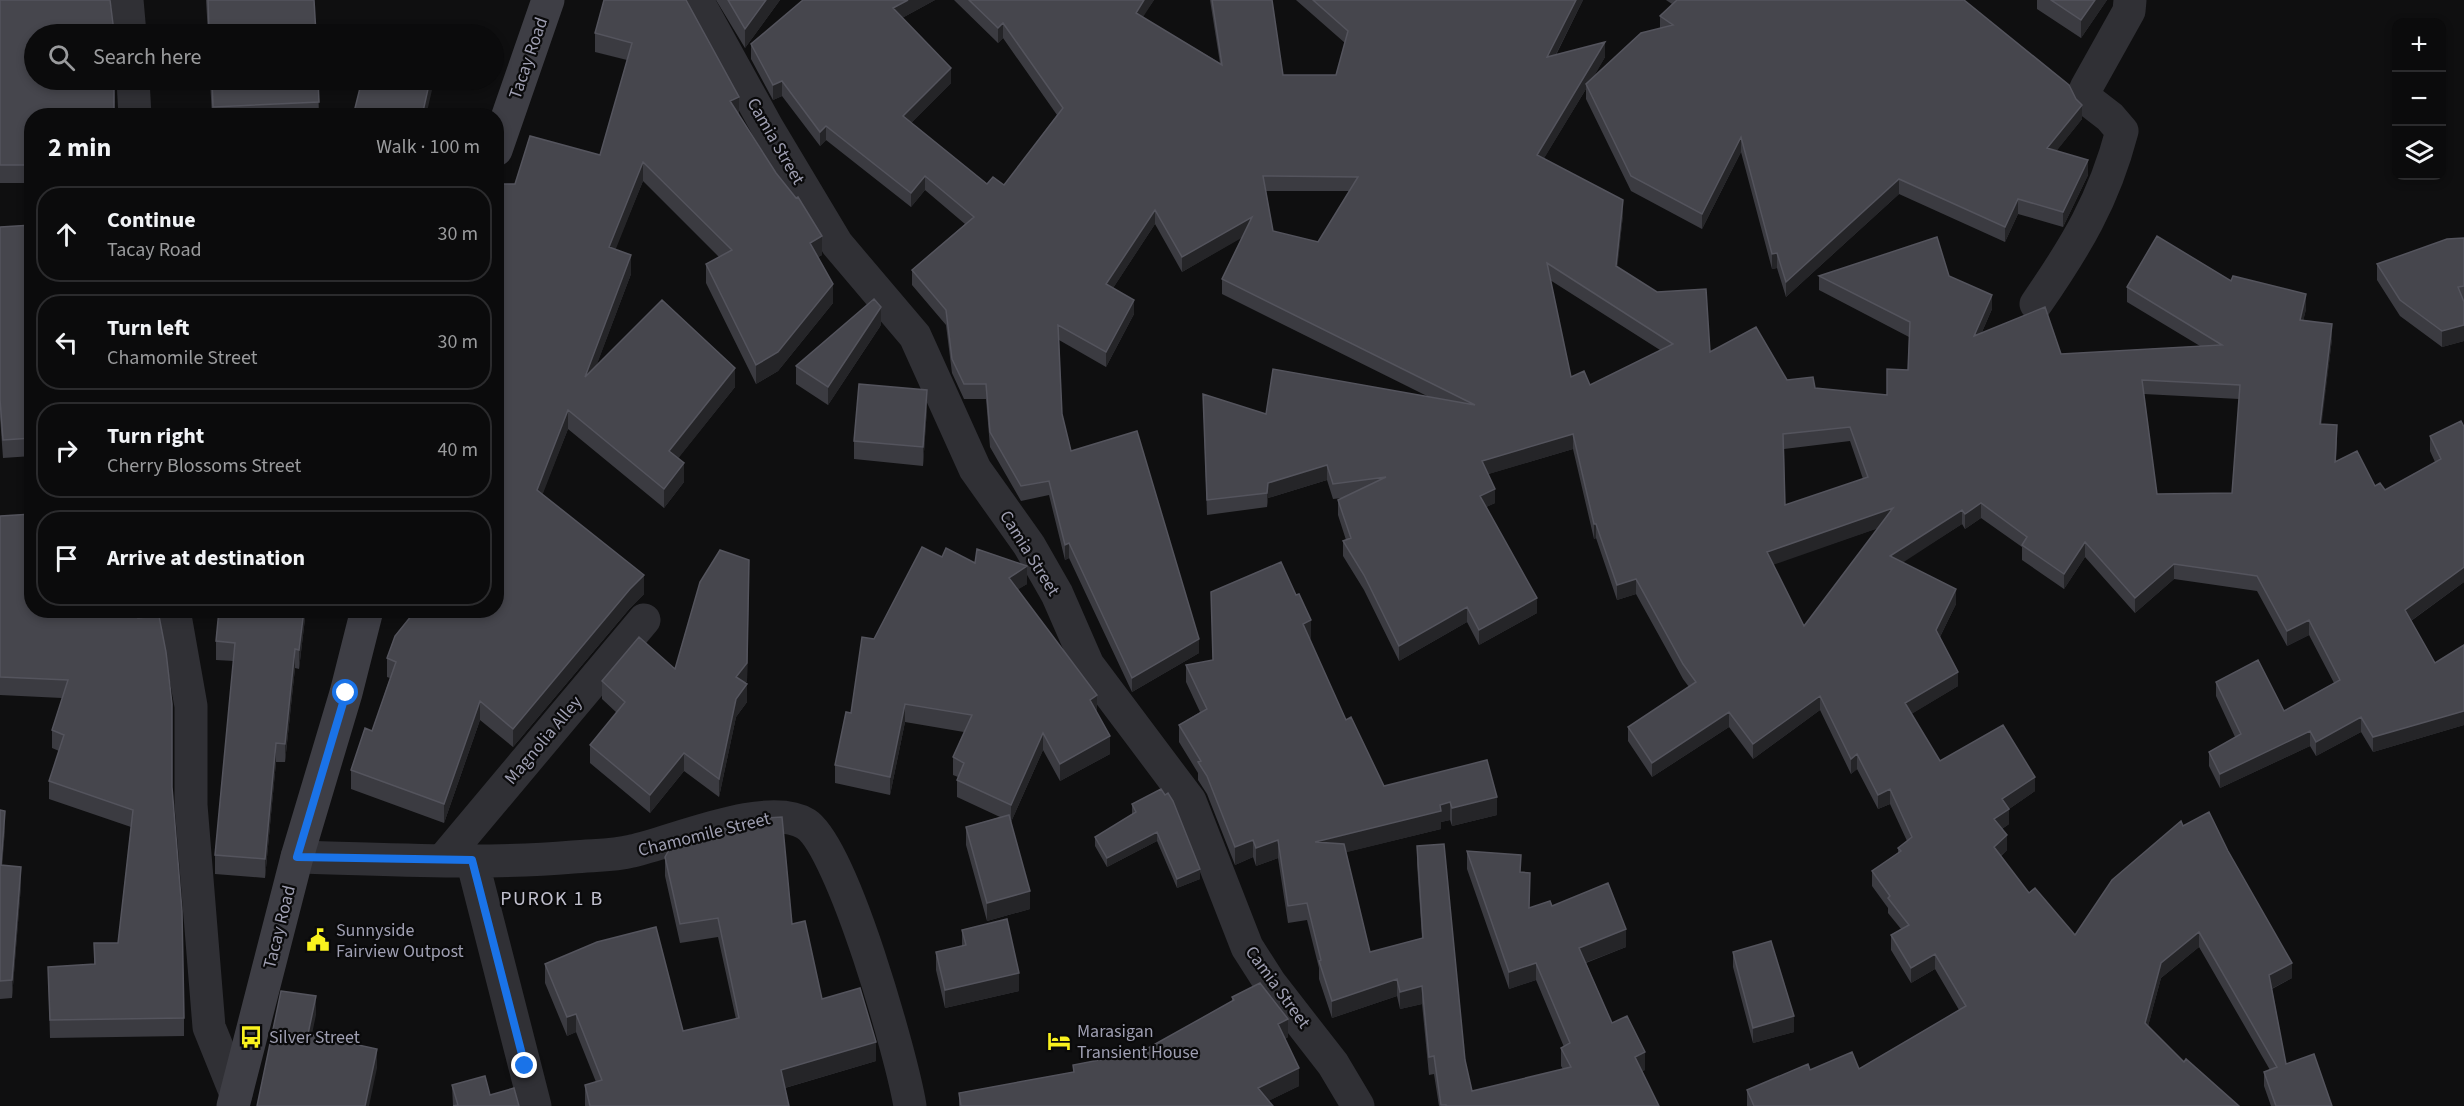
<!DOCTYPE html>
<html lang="en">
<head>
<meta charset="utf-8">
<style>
	body { margin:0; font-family:"Source Sans 3",sans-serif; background:#141415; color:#f1f3f6 }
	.controls { position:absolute; right:18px; top:18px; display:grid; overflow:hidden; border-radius:12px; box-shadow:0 3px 9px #0003 }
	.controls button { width:54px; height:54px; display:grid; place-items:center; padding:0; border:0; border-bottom:2px solid #2b2b2d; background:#0b0b0c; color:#f1f3f6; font:30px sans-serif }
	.stop { position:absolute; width:18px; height:18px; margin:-14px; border:4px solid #1a73e8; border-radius:50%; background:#fff }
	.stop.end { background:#1a73e8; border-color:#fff; box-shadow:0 2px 6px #0008 }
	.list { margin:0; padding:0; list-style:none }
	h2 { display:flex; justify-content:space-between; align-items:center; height:78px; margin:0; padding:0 24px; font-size:26px }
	h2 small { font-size:20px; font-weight:400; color:#9a9b9d }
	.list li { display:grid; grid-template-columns:39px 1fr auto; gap:18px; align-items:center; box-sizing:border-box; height:96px; margin:0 12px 12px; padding:0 12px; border:2px solid #2b2b2d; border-radius:24px }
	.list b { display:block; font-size:22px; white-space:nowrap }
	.list p { margin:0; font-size:20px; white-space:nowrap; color:#9a9b9d }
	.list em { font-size:20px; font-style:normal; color:#9a9b9d }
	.icon { flex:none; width:33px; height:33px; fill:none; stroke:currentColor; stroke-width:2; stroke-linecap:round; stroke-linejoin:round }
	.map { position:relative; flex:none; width:2464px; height:1106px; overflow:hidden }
	.search { position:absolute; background:#0b0b0c; box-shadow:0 3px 9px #0003; left:24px; top:24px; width:480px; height:66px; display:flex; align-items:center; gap:15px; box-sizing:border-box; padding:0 21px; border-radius:33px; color:#9a9b9d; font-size:22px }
	.panel { position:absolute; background:#0b0b0c; box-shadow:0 3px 9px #0003; left:24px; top:108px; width:480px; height:510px; border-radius:24px }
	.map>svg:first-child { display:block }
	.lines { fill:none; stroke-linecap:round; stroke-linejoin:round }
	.street { stroke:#303035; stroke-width:33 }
	.secondary { stroke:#3e3e45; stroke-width:33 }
	.wall { fill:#3b3b41; fill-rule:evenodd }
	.shaded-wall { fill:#252528 }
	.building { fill:#46464d; stroke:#54545d; stroke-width:1.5; fill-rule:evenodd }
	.route { stroke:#1a73e8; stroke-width:8 }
	.labels { text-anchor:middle; stroke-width:4.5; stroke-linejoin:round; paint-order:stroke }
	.street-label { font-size:18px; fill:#9f9fb2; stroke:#0a0a0b }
	.poi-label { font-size:18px; fill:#9f9fb2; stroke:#0a0a0b; text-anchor:start }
	.neighbourhood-label { font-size:20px; letter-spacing:1.5px; fill:#c1c0ce; stroke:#0a0a0b }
</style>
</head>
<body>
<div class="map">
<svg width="2464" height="1106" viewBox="0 0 2464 1106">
	<rect width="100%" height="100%" fill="#0f0f10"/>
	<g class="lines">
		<path class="street" d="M 127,0 L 130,34
			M 697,0 L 767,127 L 837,244 L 915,336 L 975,469 L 1029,545 L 1057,594 L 1088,665 L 1190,801 L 1247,947 L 1270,983 L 1333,1064 L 1358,1106
			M 133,80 L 135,116
			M 2036,304 C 2076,246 2104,200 2122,131 L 2110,117 L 2088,100 L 2086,88 L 2129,11 L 2130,0
			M 174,610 L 191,706 L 191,805 L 209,1027 L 236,1094
			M 297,857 C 389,859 481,865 573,857 C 592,855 613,856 632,851 C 674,842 768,800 806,824 C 843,848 902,1057 910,1106
			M 472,860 L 535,1106
			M 442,861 L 644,620"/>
		<path class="secondary" d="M 496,150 L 548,0
			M 233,1106 L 297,857 L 346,693 L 367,610"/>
	</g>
	<path class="wall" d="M 0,0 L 32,116 L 32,183 L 0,183 Z
		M 206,0 L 314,0 L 316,34 L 208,34 Z
		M 604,0 L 739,116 L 822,255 L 818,257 L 833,303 L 778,371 L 756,384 L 706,283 L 706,264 L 719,257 L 643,181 L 615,249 L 631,274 L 596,366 L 735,387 L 678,458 L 684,482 L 664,508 L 568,429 L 542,494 L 644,594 L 630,608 L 513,747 L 480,720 L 444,823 L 351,789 L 351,770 L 372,731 L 390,678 L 387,677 L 387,658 L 496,610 L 515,184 L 600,155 L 627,60 L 595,52 L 595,33 Z
		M 716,0 L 780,0 L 745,48 Z
		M 803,0 L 935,0 L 902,18 L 951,83 L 911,123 L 987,184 L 1004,185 L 1057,115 L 1003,38 L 998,43 L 954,0 L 1154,0 L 1142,17 L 1220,63 L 1210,0 L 1272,0 L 1283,75 L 1336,75 L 1345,43 L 1296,0 L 1583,0 L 1556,55 L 1605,57 L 1592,79 L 1660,29 L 1660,16 L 1672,4 L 1666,0 L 1964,0 L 2082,119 L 2056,151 L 2088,175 L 2063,227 L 2018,214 L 2005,242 L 1899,194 L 1786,297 L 1777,268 L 1772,269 L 1741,152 L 1702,229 L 1631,191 L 1586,99 L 1586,89 L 1544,158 L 1623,215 L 1617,267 L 1710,352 L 1787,380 L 1815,388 L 1887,395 L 1908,370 L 1909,337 L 1819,290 L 1819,276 L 1949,276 L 1992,309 L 1982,332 L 2061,354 L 2200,346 L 2127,302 L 2127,287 L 2231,281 L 2306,309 L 2303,321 L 2332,339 L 2321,424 L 2337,440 L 2336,462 L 2375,486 L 2385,490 L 2435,462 L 2430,451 L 2430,436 L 2464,427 L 2464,582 L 2411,621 L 2435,663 L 2464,645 L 2464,725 L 2373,752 L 2361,732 L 2316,756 L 2310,746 L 2220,788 L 2209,766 L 2209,752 L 2235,737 L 2216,696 L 2216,682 L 2284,711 L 2334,683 L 2309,635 L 2287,646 L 2257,591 L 2174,579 L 2135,613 L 2085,557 L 2064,589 L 2022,560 L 2022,547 L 1981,518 L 1965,529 L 1962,524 L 1902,562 L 1956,604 L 1940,637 L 1958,686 L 1911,714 L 1940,761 L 2035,791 L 2009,809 L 2009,824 L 2002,829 L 2007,850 L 2001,856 L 2029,893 L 2075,935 L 2183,826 L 2228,851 L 2292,978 L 2272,989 L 2286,1064 L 2332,1106 L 2271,1106 L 2264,1086 L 2264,1072 L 2270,1070 L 2199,947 L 2161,978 L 2148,1026 L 2184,1062 L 2239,1106 L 1747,1106 L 1747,1090 L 1810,1070 L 1859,1069 L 1959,1010 L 1935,969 L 1911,983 L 1891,950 L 1891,935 L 1901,929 L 1888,913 L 1888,908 L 1872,886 L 1872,871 L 1898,853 L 1898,848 L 1907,841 L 1890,804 L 1878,809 L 1857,769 L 1851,774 L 1820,710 L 1753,759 L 1729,727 L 1652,777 L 1628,741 L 1628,727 L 1689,687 L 1683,679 L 1636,594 L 1617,600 L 1596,538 L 1594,539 L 1573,449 L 1488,474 L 1495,503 L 1486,507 L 1537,613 L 1479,645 L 1467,622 L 1399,661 L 1364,590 L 1343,556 L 1343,541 L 1346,540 L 1338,515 L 1338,500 L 1343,498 L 1333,499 L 1327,480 L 1268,498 L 1267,507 L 1207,515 L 1203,394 L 1266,414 L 1429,397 L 1222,294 L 1222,279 L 1242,237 L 1182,272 L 1155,224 L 1113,288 L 1134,314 L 1106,367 L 1059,340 L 1062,414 L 1071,451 L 1199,653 L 1132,692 L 1069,558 L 1065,560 L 1049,495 L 1021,501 L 990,447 L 986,399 L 964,399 L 952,373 L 946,325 L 912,285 L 912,270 L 965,224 L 925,190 L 911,207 L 826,140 L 820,146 L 782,96 L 773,100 L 751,59 L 751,44 ZM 1266,191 L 1349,191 L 1318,242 L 1273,231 ZM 1550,280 L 1660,350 L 1590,385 L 1571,377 ZM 2144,394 L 2239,399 L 2232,493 L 2157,494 ZM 1850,441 L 1863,479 L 1785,505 L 1784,449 ZM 1878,528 L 1804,626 L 1773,564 Z
		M 2037,0 L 2107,0 L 2081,38 L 2037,9 Z
		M 210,80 L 318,80 L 319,116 L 212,116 Z
		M 32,225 L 32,456 L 3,458 L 0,417 L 0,227 Z
		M 2464,238 L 2464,341 L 2442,347 L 2400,316 L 2377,280 L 2377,264 Z
		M 881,325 L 828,405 L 796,384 L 796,366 Z
		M 927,408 L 923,466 L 854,459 L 854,441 Z
		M 0,516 L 32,610 L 140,610 L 140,618 L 172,787 L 184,1018 L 184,1036 L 50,1038 L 48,967 L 94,964 L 94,943 L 118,943 L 131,827 L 49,799 L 49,781 L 59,751 L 52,748 L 52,730 L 62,698 L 0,695 Z
		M 942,557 L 975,563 L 1027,584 L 1018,589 L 1097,713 L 1110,754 L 1060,781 L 1043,750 L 1011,822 L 1030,909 L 987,921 L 966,845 L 966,827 L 1000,817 L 957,797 L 957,780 L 958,777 L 953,775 L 953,757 L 964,732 L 905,722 L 890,795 L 835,783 L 835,765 L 874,639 Z
		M 749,578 L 747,681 L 745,683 L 747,702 L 736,717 L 719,797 L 684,771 L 650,813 L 590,763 L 590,745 L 617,713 L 602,699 L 602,681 L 675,669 Z
		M 1211,592 L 1311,638 L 1309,639 L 1346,720 L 1384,786 L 1497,815 L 1452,826 L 1450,820 L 1441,822 L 1441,829 L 1346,852 L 1370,952 L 1422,938 L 1417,864 L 1417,846 L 1472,1091 L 1563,1069 L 1561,1066 L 1561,1048 L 1564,1047 L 1536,980 L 1509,989 L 1467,869 L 1467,851 L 1521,872 L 1529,908 L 1552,906 L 1626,947 L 1586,963 L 1612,1023 L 1645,1070 L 1642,1071 L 1659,1106 L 1439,1106 L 1434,1074 L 1429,1075 L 1422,1004 L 1400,1009 L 1397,996 L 1332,1018 L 1319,979 L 1319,968 L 1307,920 L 1288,923 L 1278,858 L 1256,866 L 1253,857 L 1235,865 L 1207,794 L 1198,780 L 1198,773 L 1179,742 L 1179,725 L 1200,712 L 1186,682 L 1186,665 L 1213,660 Z
		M 219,610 L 306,610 L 299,669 L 295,668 L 285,762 L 276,762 L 265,878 L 215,874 L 215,855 L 234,661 L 216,660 L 216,641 Z
		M 1132,804 L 1200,879 L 1177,888 L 1157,841 L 1107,867 L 1095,846 L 1095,837 L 1132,814 Z
		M 0,810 L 5,829 L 2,865 L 21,885 L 12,998 L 0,999 Z
		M 665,857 L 792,924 L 822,999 L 876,1061 L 785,1088 L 789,1106 L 585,1106 L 585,1085 L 596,1082 L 576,1032 L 567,1036 L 545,983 L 545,964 L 683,1031 L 736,1019 L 718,937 L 680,943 L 665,876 Z
		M 962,930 L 1019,991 L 945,1008 L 936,970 L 936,952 L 962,946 Z
		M 1733,952 L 1794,1032 L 1753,1043 L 1733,967 Z
		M 1232,997 L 1288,1037 L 1285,1039 L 1299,1086 L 1268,1101 L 1273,1106 L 959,1106 L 959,1093 L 1073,1072 L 1073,1065 L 1141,1052 L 1232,1001 Z
		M 452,1085 L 490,1095 L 453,1106 Z"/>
	<path class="shaded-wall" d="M 766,0 L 780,0 L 745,48 L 745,29 Z
		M 908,0 L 935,0 L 893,23 L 893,8 Z
		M 1144,0 L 1154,0 L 1136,28 L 1136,13 Z
		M 1576,0 L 1583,0 L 1547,72 L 1547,57 Z
		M 2095,0 L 2107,0 L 2081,38 L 2081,20 Z
		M 1003,23 L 1003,38 L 998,43 L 998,28 Z
		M 1605,42 L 1605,57 L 1588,87 L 1586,84 L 1586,89 L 1537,170 L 1537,155 Z
		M 951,68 L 951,83 L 903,131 L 903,116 Z
		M 430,80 L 432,80 L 432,90 L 426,116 L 422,116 Z
		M 782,81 L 782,96 L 773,100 L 773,85 Z
		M 739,97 L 739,116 L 730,120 L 730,101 Z
		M 2082,105 L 2082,119 L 2047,163 L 2047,148 Z
		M 826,126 L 826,140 L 820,146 L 820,132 Z
		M 1741,137 L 1741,152 L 1702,229 L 1702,214 Z
		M 2088,160 L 2088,175 L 2063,227 L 2063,212 Z
		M 643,162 L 643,181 L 609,266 L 609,247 Z
		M 925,176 L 925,190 L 911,207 L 911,193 Z
		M 1899,179 L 1899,194 L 1786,297 L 1786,282 Z
		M 2018,199 L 2018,214 L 2005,242 L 2005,227 Z
		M 1623,200 L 1623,215 L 1616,281 L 1616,266 Z
		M 1155,210 L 1155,224 L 1106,299 L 1106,284 Z
		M 1252,217 L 1252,232 L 1182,272 L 1182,257 Z
		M 822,236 L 822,255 L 810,262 L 810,243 Z
		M 1777,253 L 1777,268 L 1772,269 L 1772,254 Z
		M 631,255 L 631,274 L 585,396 L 585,377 Z
		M 833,284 L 833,303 L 778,371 L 756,384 L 756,365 Z
		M 2306,294 L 2306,309 L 2300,335 L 2300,320 Z
		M 1992,295 L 1992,309 L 1974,350 L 1974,336 Z
		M 1134,300 L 1134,314 L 1106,367 L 1106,352 Z
		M 881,307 L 881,325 L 828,405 L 828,387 Z
		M 2332,324 L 2332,339 L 2320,438 L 2320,424 Z
		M 2464,325 L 2464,341 L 2442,347 L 2442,331 Z
		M 735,368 L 735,387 L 669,470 L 669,451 Z
		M 927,390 L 927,408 L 923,466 L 923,447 Z
		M 568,410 L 568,429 L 537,509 L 537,490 Z
		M 1573,434 L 1573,449 L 1482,476 L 1482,461 Z
		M 684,463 L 684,482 L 664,508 L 664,489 Z
		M 1327,465 L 1327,480 L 1268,498 L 1267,507 L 1267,493 L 1268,483 Z
		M 1495,489 L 1495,503 L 1480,510 L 1480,496 Z
		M 1981,503 L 1981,518 L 1965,529 L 1965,514 Z
		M 1893,508 L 1893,523 L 1767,567 L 1767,552 Z
		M 1962,510 L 1962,524 L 1890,571 L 1890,556 Z
		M 1594,524 L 1596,524 L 1596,538 L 1594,539 Z
		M 2085,542 L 2085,557 L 2064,589 L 2064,574 Z
		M 1069,543 L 1069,558 L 1065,560 L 1065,545 Z
		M 749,560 L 747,681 L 736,695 L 736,677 Z
		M 2174,564 L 2174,579 L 2135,613 L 2135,598 Z
		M 1027,566 L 1027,584 L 1009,595 L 1009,578 Z
		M 2464,567 L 2464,582 L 2405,625 L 2405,610 Z
		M 644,575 L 644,594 L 630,608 L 513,747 L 513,729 L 630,589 Z
		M 1636,579 L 1636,594 L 1617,600 L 1617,585 Z
		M 1956,589 L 1956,604 L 1936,645 L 1936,630 Z
		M 1537,598 L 1537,613 L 1479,645 L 1479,630 Z
		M 1467,607 L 1467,622 L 1399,661 L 1399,646 Z
		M 304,610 L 306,610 L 299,669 L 299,650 Z
		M 1311,620 L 1311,638 L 1303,642 L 1303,624 Z
		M 2309,620 L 2309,635 L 2287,646 L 2287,631 Z
		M 1199,639 L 1199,653 L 1132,692 L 1132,678 Z
		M 295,649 L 295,668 L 285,762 L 285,744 Z
		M 1958,672 L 1958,686 L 1905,718 L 1905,703 Z
		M 747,684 L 747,702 L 736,717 L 719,797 L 719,779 L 736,699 Z
		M 1097,695 L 1097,713 L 1090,700 Z
		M 1820,696 L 1820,710 L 1753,759 L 1753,744 Z
		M 480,701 L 480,720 L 444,823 L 444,804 Z
		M 905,704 L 905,722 L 890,795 L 890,777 Z
		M 2464,711 L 2464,725 L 2373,752 L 2373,737 Z
		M 1729,712 L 1729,727 L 1652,777 L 1652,763 Z
		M 2361,717 L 2361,732 L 2316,756 L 2316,742 Z
		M 2310,731 L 2310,746 L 2220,788 L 2220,774 Z
		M 1043,733 L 1043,750 L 1011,822 L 1011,805 Z
		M 1110,736 L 1110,754 L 1060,781 L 1060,764 Z
		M 276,743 L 276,762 L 265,878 L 265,859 Z
		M 684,753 L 684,771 L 650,813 L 650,795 Z
		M 1857,754 L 1857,769 L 1851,774 L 1851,759 Z
		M 2035,777 L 2035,791 L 2009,809 L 2009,824 L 1994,834 L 1994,819 L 2002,799 Z
		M 1890,789 L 1890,804 L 1878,809 L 1878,795 Z
		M 1497,797 L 1497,815 L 1452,826 L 1452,808 Z
		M 1450,802 L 1450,820 L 1441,822 L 1441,829 L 1315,860 L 1315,842 L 1440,805 Z
		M 5,811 L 5,829 L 1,883 L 1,865 Z
		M 1157,832 L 1157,841 L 1107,867 L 1107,858 Z
		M 2007,835 L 2007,850 L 1994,861 L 1994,847 Z
		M 1253,840 L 1253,857 L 1235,865 L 1235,847 Z
		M 1278,840 L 1278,858 L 1256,866 L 1256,848 Z
		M 21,867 L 21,885 L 12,998 L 12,980 Z
		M 1200,869 L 1200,879 L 1177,888 L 1177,879 Z
		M 1030,891 L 1030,909 L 987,921 L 987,903 Z
		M 1626,929 L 1626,947 L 1579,965 L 1579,948 Z
		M 2199,932 L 2199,947 L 2161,978 L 2145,1038 L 2145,1023 L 2161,963 Z
		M 1935,954 L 1935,969 L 1911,983 L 1911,968 Z
		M 1536,963 L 1536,980 L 1509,989 L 1509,972 Z
		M 2292,963 L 2292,978 L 2269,990 L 2269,975 Z
		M 1019,973 L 1019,991 L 945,1008 L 945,990 Z
		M 1397,979 L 1397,996 L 1332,1018 L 1332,1001 Z
		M 1422,986 L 1422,1004 L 1400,1009 L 1400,992 Z
		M 316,996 L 316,1015 L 308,1053 L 308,1034 Z
		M 576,1014 L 576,1032 L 567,1036 L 567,1017 Z
		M 1794,1016 L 1794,1032 L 1753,1043 L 1753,1028 Z
		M 1288,1019 L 1288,1037 L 1278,1042 L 1278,1024 Z
		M 876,1042 L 876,1061 L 781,1089 L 781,1070 Z
		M 377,1049 L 377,1068 L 369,1106 L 365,1106 Z
		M 1645,1052 L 1645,1070 L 1635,1075 L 1635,1057 Z
		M 1299,1068 L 1299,1086 L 1258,1106 L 1258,1088 Z"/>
	<path class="building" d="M 0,0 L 110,0 L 113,24 L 113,34 L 34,34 L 34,80 L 114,80 L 114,116 L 32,116 L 32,165 L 0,165 Z
		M 208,0 L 314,0 L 316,34 L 209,34 Z
		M 604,0 L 686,0 L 739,97 L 730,101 L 776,173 L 796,198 L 798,197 L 822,236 L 810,243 L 833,284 L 778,352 L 756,365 L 706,264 L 732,250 L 643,162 L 609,247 L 631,255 L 585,377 L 662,300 L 735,368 L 669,451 L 684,463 L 664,489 L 568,410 L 537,490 L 644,575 L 630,589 L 513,729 L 480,701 L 444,804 L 351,770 L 365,728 L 372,731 L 396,662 L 387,658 L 395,636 L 416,610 L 496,610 L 496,184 L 515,184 L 530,136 L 600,155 L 632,43 L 595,33 Z
		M 728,0 L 766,0 L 745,29 Z
		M 803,0 L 908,0 L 893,8 L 951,68 L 903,116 L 987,184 L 993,177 L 1004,185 L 1063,108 L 1003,23 L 998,28 L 969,0 L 1144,0 L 1136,13 L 1222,65 L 1212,0 L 1272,0 L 1283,75 L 1336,75 L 1348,31 L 1313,0 L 1576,0 L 1547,57 L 1605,42 L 1537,155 L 1623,200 L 1616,266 L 1657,292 L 1706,289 L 1710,352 L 1756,327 L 1787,380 L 1813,377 L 1815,388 L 1887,395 L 1887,369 L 1908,370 L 1910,322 L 1819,276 L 1937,237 L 1949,276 L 1992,295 L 1974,336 L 2045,307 L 2061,354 L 2222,345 L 2127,287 L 2157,236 L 2231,281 L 2233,276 L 2306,294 L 2300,320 L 2332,324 L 2320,424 L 2337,425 L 2335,462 L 2357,451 L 2375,486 L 2380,483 L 2385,490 L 2441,459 L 2430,436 L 2461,421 L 2464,427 L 2464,567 L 2405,610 L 2435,663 L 2464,645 L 2464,711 L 2373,737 L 2361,717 L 2316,742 L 2310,731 L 2220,774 L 2209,752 L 2241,734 L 2216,682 L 2258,660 L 2284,711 L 2340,680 L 2309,620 L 2287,631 L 2257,576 L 2174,564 L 2135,598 L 2085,542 L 2064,574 L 2022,545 L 2027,537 L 1981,503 L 1965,514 L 1962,510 L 1890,556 L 1956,589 L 1936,630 L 1958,672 L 1905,703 L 1940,761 L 2003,725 L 2035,777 L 2002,799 L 2009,809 L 1994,819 L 2007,835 L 1994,847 L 2029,893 L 2035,888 L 2075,935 L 2112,880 L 2181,821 L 2183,826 L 2209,812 L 2228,851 L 2292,963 L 2269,975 L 2286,1064 L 2314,1054 L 2332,1106 L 2276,1106 L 2264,1072 L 2277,1067 L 2199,932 L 2161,963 L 2145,1023 L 2184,1062 L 2186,1059 L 2239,1106 L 1754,1106 L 1747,1090 L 1808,1064 L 1810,1070 L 1852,1052 L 1859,1069 L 1966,1006 L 1935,954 L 1911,968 L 1891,935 L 1909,925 L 1888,898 L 1890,896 L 1872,871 L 1901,851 L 1898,848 L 1912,837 L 1890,789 L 1878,795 L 1857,754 L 1851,759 L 1820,696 L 1753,744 L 1729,712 L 1652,763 L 1628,727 L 1696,682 L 1683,664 L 1636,579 L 1617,585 L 1596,524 L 1594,524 L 1573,434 L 1482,461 L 1495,489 L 1480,496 L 1537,598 L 1479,630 L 1467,607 L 1399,646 L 1364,575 L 1343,541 L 1351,538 L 1338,500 L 1386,477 L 1333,484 L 1327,465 L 1268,483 L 1267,493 L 1207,500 L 1203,394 L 1266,414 L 1273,369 L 1475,405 L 1222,279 L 1252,217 L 1182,257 L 1155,210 L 1106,284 L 1134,300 L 1106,352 L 1058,325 L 1062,414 L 1071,451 L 1137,431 L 1199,639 L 1132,678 L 1069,543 L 1065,545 L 1049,481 L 1021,486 L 990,432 L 986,384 L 964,384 L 952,359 L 946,310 L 912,270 L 974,217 L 925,176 L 911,193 L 826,126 L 820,132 L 782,81 L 773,85 L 751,44 ZM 1263,176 L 1358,177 L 1318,242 L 1273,231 ZM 1547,263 L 1673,344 L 1590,385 L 1584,371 L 1571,377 ZM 2142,380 L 2240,385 L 2232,493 L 2157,494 ZM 1850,427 L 1868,477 L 1785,505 L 1783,434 ZM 1893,508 L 1804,626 L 1767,552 Z
		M 1677,0 L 1964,0 L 2069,85 L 2076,99 L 2082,105 L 2047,148 L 2088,160 L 2063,212 L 2018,199 L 2005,227 L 1899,179 L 1786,282 L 1777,253 L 1772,254 L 1741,137 L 1702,214 L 1631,176 L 1586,84 L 1641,33 L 1673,25 L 1660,16 Z
		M 2051,0 L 2095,0 L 2081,20 Z
		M 212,80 L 318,80 L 319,102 L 213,107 Z
		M 362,80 L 430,80 L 422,116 L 353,116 Z
		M 32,225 L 32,438 L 3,440 L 0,399 L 0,227 Z
		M 2464,238 L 2464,286 L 2458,287 L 2464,302 L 2464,325 L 2442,331 L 2400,300 L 2377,264 L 2447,239 Z
		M 874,299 L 881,307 L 828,387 L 796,366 Z
		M 859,384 L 927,390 L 923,447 L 854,441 Z
		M 32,514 L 32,610 L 139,610 L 138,618 L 159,616 L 166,652 L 172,704 L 172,787 L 182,911 L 184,1018 L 50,1020 L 48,967 L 95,964 L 94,943 L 118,943 L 133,810 L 49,781 L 64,735 L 52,730 L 68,680 L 0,677 L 0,516 Z
		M 922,547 L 942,557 L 946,548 L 975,563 L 977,549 L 1027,566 L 1009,578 L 1097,695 L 1090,700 L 1110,736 L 1060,764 L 1043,733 L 1011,805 L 957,780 L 964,763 L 953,757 L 972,715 L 905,704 L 890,777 L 835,765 L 846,712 L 851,713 L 862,637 L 874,639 Z
		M 720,550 L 749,560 L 747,663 L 736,677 L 747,684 L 736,699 L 719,779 L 684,753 L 650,795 L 590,745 L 625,702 L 602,681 L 639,637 L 675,669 L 700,582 Z
		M 1281,562 L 1296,595 L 1299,594 L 1311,620 L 1303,624 L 1346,720 L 1351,717 L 1384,786 L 1487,760 L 1497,797 L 1452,808 L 1450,802 L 1440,805 L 1441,811 L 1315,842 L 1344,844 L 1370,952 L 1423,938 L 1417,846 L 1444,844 L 1465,1060 L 1472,1091 L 1571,1067 L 1561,1048 L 1570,1043 L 1536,963 L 1509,972 L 1467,851 L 1521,855 L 1520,872 L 1530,873 L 1529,908 L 1550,901 L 1552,906 L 1608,883 L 1626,929 L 1579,948 L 1612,1023 L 1627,1016 L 1645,1052 L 1635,1057 L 1659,1106 L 1446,1106 L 1446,1105 L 1441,1105 L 1434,1056 L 1429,1057 L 1422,986 L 1400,992 L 1397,979 L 1332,1001 L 1319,961 L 1321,960 L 1307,903 L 1288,906 L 1278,840 L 1256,848 L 1253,840 L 1235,847 L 1207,776 L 1198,762 L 1201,761 L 1179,725 L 1207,709 L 1186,665 L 1213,660 L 1211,592 Z
		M 219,610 L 304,610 L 299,650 L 295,649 L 285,744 L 276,743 L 265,859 L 215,855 L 235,643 L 216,641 Z
		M 1161,789 L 1165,795 L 1168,793 L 1173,801 L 1200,869 L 1177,879 L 1157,832 L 1107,858 L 1095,837 L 1136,812 L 1132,804 Z
		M 0,810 L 5,811 L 1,865 L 21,867 L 12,980 L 0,981 Z
		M 1009,815 L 1030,891 L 987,903 L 966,827 Z
		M 782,817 L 792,924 L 805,921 L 822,999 L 860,988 L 876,1042 L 781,1070 L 789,1106 L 590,1106 L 585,1085 L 602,1080 L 576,1014 L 567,1017 L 545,964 L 597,942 L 656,927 L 683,1031 L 739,1018 L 718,918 L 680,924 L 665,857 L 675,839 L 732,827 L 732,823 L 748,819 Z
		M 1007,919 L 1019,973 L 945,990 L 936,952 L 966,945 L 962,930 Z
		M 1771,941 L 1794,1016 L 1753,1028 L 1733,952 Z
		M 1260,983 L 1288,1019 L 1278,1024 L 1299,1068 L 1258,1088 L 1273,1106 L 961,1106 L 959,1093 L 1074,1072 L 1073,1065 L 1141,1052 L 1234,1000 L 1232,997 Z
		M 281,991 L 316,996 L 308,1034 L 377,1049 L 365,1106 L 257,1106 Z
		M 485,1076 L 490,1095 L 514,1088 L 519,1106 L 453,1106 L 458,1105 L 452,1085 Z"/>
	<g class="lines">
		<path class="route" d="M 346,693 L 297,857 L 472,860 L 525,1066"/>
	</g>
	<defs>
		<g id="civic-bare" transform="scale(1.8)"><path d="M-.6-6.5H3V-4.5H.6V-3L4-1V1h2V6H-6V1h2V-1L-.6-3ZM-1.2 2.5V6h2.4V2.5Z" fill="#f9f11e" stroke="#0a0a0b" stroke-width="2.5" paint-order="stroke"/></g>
		<g id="bus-bare" transform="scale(1.8)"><path d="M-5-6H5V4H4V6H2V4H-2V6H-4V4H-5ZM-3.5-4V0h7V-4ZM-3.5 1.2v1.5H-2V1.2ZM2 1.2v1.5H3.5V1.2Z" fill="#f9f11e" stroke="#0a0a0b" stroke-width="2.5" paint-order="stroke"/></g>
		<g id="hotel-bare" transform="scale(1.8)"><path d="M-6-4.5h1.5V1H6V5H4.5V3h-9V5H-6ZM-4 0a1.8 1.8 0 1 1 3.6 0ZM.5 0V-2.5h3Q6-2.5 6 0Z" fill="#f9f11e" stroke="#0a0a0b" stroke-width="2.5" paint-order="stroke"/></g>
	</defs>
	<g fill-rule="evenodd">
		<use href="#civic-bare" x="318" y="940"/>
		<use href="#bus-bare" x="251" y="1037"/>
		<use href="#hotel-bare" x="1059" y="1041"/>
	</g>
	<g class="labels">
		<g class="street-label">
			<text transform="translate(528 58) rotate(-71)" y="6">Tacay Road</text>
			<text transform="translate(776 141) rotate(60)" y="6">Camia Street</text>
			<text transform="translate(1030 553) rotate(58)" y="6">Camia Street</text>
			<text transform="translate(543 740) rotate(-50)" y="6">Magnolia Alley</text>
			<text transform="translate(704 834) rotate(-14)" y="6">Chamomile Street</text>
			<text transform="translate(279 927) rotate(-76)" y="6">Tacay Road</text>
			<text transform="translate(1278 987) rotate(54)" y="6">Camia Street</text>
		</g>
		<g class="poi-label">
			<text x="336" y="936">Sunnyside<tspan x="336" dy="21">Fairview Outpost</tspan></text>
			<text x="1077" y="1037">Marasigan<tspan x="1077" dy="21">Transient House</tspan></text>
			<text x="269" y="1043">Silver Street</text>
		</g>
		<g class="neighbourhood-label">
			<text x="552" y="905">PUROK 1 B</text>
		</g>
	</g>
</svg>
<div class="controls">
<button>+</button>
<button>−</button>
<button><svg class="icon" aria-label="layers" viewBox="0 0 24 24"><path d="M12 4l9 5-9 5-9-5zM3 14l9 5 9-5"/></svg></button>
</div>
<div class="stop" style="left:346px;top:693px"></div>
<div class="stop end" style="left:525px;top:1066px"></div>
<div class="search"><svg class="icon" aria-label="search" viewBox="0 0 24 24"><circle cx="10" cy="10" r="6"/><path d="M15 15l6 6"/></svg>Search here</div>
<section class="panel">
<h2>2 min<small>Walk · 100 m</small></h2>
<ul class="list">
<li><svg class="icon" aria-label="ahead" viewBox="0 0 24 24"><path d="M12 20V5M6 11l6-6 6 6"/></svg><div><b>Continue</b><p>Tacay Road</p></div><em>30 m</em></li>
<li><svg class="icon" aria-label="left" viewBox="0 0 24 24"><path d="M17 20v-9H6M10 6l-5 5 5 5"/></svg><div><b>Turn left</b><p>Chamomile Street</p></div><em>30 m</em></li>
<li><svg class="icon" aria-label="right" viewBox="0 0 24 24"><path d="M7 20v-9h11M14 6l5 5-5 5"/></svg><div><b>Turn right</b><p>Cherry Blossoms Street</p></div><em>40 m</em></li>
<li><svg class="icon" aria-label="arrive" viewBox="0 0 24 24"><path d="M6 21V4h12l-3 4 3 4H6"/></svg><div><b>Arrive at destination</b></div></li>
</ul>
</section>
</div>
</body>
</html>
